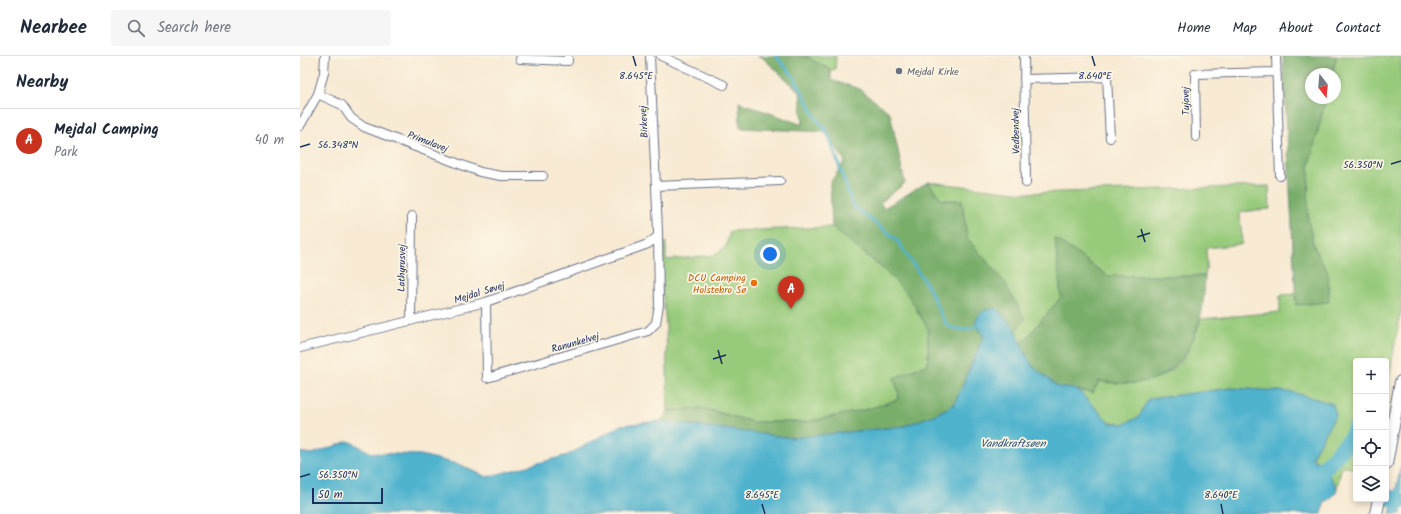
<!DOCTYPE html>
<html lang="en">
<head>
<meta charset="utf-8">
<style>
	body { margin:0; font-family:Kalam,sans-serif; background:#f6f6f7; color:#1f2937 }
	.controls { position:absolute; right:12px; bottom:12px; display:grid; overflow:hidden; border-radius:4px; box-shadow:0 2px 6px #0003 }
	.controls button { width:36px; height:36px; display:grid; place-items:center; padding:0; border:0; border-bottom:1px solid #e0e1e3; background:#fff; color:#1f2937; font:20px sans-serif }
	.compass { position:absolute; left:1005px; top:12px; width:36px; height:36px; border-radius:50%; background:#fff; box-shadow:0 2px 6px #0003; rotate:164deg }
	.scale { position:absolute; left:12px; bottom:10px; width:71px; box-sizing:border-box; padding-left:4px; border:2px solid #1b2f5e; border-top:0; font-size:11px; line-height:14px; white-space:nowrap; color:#1b2f5e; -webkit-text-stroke:3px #fcf5e5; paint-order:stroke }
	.you { position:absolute; left:470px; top:198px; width:14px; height:14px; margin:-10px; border:3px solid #fff; border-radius:50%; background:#1a73e8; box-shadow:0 0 0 6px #1a73e833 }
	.badge { display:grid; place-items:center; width:26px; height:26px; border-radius:50%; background:#c8321e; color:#fff; font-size:13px; font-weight:700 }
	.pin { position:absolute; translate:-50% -33px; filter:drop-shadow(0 1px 2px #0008) }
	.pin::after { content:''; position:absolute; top:21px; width:14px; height:12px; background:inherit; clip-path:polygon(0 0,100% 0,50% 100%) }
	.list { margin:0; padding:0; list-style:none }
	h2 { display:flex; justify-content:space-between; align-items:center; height:52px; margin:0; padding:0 16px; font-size:17px }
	h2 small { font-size:13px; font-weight:400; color:#747a83 }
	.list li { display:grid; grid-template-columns:26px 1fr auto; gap:12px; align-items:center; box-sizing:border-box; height:64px; padding:0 16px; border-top:1px solid #e0e1e3 }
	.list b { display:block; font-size:15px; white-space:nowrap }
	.list p { margin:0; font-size:13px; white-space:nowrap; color:#747a83 }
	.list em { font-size:13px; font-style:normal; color:#747a83 }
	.icon { flex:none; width:22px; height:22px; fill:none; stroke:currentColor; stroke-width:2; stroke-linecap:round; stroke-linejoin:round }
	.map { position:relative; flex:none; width:1101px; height:458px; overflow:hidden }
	header { display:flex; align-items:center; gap:24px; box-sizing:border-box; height:56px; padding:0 20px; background:#fff; border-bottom:1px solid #e0e1e3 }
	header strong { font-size:19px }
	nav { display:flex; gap:22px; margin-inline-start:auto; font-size:14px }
	.search { width:280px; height:36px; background:#f6f6f7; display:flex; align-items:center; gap:10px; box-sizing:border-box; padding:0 14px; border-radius:4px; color:#747a83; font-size:15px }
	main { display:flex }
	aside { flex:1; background:#fff }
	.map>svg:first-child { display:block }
	.green { fill:#97ca7a; stroke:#597c6c }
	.forest { fill:#79ae6a; stroke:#4a6e64 }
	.water { fill:#4fb3ce; stroke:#357196 }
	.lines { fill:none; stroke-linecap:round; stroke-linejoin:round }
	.stream { stroke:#4fb3ce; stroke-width:3 }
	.river { stroke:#4fb3ce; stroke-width:17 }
	.minor-casing { stroke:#687087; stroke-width:10 }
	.primary-casing { stroke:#687087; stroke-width:14 }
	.minor { stroke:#fff; stroke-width:8 }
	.primary { stroke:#fff; stroke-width:12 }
	.ticks { fill:none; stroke:#1b2f5e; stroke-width:1.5 }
	.worship-dot { fill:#6b7280; stroke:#fcf5e5; stroke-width:1.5 }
	.food-dot { fill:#e8710a; stroke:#fcf5e5; stroke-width:1.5 }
	.labels { text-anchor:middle; stroke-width:3.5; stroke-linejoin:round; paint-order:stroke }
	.worship-label { font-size:10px; fill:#5b616d; stroke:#fcf5e5; text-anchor:start }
	.street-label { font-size:10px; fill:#1b2f5e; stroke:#fcf5e5 }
	.food-label { font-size:10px; fill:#c56008; stroke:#fcf5e5; text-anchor:end }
	.water-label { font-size:11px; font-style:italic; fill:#2b5780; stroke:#fcf5e5 }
	.ticks-label { font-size:10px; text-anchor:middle; fill:#1b2f5e; stroke:#fcf5e5; stroke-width:3.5; stroke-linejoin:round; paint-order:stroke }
</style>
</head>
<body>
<header>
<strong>Nearbee</strong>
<div class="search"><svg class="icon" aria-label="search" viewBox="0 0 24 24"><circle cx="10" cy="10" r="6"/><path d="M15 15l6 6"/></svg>Search here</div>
<nav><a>Home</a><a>Map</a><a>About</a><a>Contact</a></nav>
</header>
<main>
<aside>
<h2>Nearby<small></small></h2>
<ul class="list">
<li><span class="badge">A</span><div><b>Mejdal Camping</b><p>Park</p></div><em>40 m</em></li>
</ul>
</aside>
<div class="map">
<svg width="1101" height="458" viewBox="0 0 1101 458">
	<rect width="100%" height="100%" fill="#fcf5e5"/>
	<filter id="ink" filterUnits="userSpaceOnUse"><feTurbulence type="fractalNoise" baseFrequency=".025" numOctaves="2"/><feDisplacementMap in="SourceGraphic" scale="8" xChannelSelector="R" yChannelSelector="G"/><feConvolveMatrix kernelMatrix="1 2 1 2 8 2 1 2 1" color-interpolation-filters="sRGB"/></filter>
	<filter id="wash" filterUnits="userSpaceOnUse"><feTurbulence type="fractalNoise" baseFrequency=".012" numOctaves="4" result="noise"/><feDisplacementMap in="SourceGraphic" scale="16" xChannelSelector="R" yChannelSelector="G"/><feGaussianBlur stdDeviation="0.9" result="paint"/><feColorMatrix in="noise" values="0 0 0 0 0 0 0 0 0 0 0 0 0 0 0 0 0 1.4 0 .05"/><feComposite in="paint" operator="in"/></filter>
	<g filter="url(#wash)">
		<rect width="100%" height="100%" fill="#f8ead3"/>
		<path class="green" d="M 505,0 L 536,0 L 535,14 L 531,14 Z
			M 1037,0 L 1101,0 L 1101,255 L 1086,337 L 1086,305 L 1056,305 L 1056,413 L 1042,410 L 1037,432 L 1024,411 L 1012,401 L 1036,359 L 1033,348 L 992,336 L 931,332 L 839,361 L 824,368 L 810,367 L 778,334 L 793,337 L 798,325 C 827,330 868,328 885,300 C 892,289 896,275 901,263 L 980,256 L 980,239 L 995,238 L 996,249 L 1028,218 L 1014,191 L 1008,163 L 1009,110 L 1026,42 L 1035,42 L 1035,18 L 1032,18 Z
			M 628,126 L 725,137 L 969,130 L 970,153 L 940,156 L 942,188 L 906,192 L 907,209 L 905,220 L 808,220 L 755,183 L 761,241 L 721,289 L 716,274 L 724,263 L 705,227 L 667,182 L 662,145 L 642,144 Z
			M 532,171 L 582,212 L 607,237 L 628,273 L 628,308 L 594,322 L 599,338 L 597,344 L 564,354 L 506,366 L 453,366 L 402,352 L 368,355 L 366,270 L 362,230 L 360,188 L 366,186 L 366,204 L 415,199 L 426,190 L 430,175 Z"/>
		<path class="forest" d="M 458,0 L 505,0 L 531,14 L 531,24 L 560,33 L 590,57 L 605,127 L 580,147 L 584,152 L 628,126 L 642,144 L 662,144 L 667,182 L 705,227 L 725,263 L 716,274 L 696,252 L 675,266 L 684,280 L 654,349 L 634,359 L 605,370 L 492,382 L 361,365 L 368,355 L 402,352 L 453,366 L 506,366 L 564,354 L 597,344 L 599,338 L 594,322 L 628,308 L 628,273 L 607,237 L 582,212 L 532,171 L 530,127 L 545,105 L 525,76 L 440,72 L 439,46 L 503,69 L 500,36 L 462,1 Z
			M 983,0 L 1037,0 L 1032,18 L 1011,18 L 1011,42 L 1026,42 L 1009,110 L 1008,163 L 1014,191 L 1028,217 L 1029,246 L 996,249 Z
			M 755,182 L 808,220 L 905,220 C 904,234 904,250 900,263 C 885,318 853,334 799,325 L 793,337 L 758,331 L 732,310 L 721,289 L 761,241 Z"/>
		<path class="water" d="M 696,252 L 716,274 L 721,289 L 732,310 L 758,331 L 778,334 L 810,367 L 824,368 L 839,361 L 848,343 L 931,332 L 992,336 L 1033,348 L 1036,359 L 1011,402 L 1024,411 L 1037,432 L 1036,437 L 1024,448 L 1022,458 L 0,458 L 0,396 L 12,398 L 49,385 L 72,397 L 121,399 L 161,409 L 187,421 L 268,399 L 321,369 L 361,365 L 492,382 L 605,370 L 634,359 L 654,349 L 684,280 L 675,266 C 683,252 683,255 696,252 Z
			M 1101,410 L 1101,458 L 1090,458 Z"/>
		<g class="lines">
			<path class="stream" d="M 476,0 L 494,21 L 517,63 L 528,77 L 553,150 L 596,183 L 629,232 L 644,265 L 649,271 L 665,274 L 677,270"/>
			<path class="river" d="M 1009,428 L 1050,384 L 1056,373
				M 1086,441 L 1101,445"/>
		</g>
	</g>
	<g filter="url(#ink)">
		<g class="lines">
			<g class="minor-casing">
				<path id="minor" d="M 361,0 L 424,29
					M 724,0 L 726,127
					M 976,0 L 980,120
					M 220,3 L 268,5 L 268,0
					M 724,23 L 807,21 L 810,82
					M 18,38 L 42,49 L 51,62 L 64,71 L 180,116 L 201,120 L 243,120
					M 0,70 L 18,38 L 24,17 L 25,0
					M 896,81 L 895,18 L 976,16
					M 356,130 L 480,125
					M 186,246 L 187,322 L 348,275 L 356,267 L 359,249 L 358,175 L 350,0
					M 111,265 L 112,160
					M 0,292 L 186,246 L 348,188 L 357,181"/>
			</g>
			<g class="primary-casing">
				<path id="primary" d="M 1086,408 L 1101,326
					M 1076,458 L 1079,443"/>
			</g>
			<use href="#minor" class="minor"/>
			<use href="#primary" class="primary"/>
		</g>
	</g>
	<path class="ticks" d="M 333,0 L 336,10M 792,0 L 795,10M 0,91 L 10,88M 1091,108 L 1101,105M 841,173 L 845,186M 837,181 L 850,177M 418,294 L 422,308M 413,303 L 426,299M 0,421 L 10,418M 462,448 L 465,458M 921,448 L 923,458"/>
	<circle class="worship-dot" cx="599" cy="15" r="4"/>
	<circle class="food-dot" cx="454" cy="227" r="4"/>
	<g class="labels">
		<g class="worship-label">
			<text x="607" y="19">Mejdal Kirke</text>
		</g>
		<g class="street-label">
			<text transform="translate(885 45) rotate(-91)" y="4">Tujavej</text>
			<text transform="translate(343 66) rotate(-93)" y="4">Birkevej</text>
			<text transform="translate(715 75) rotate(-91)" y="4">Vedbendvej</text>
			<text transform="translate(128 85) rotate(21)" y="4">Primulavej</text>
			<text transform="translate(101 212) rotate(-89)" y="4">Lathyrusvej</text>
			<text transform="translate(179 236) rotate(-17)" y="4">Mejdal Søvej</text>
			<text transform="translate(275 286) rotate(-16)" y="4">Ranunkelvej</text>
		</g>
		<g class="food-label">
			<text x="446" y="225">DCU Camping<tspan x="446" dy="12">Holstebro Sø</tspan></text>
		</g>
		<g class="water-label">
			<text x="713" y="391">Vandkraftsøen</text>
		</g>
	</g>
	<g class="ticks-label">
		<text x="336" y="23">8.645°E</text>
		<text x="795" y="23">8.640°E</text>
		<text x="38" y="92">56.348°N</text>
		<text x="1063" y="112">56.350°N</text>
		<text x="38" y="422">56.350°N</text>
		<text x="462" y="442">8.645°E</text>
		<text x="921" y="442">8.640°E</text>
	</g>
</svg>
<div class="controls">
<button>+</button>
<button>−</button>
<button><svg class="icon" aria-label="locate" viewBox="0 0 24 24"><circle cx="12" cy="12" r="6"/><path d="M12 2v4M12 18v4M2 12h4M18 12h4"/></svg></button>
<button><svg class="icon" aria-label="layers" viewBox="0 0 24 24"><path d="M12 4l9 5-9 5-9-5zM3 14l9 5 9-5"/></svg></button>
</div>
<svg class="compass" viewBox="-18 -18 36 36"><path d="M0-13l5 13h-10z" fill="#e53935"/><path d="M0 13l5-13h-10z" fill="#747a83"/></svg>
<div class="scale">50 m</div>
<div class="you"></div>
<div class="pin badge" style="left:491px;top:253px">A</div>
</div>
</main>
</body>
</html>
